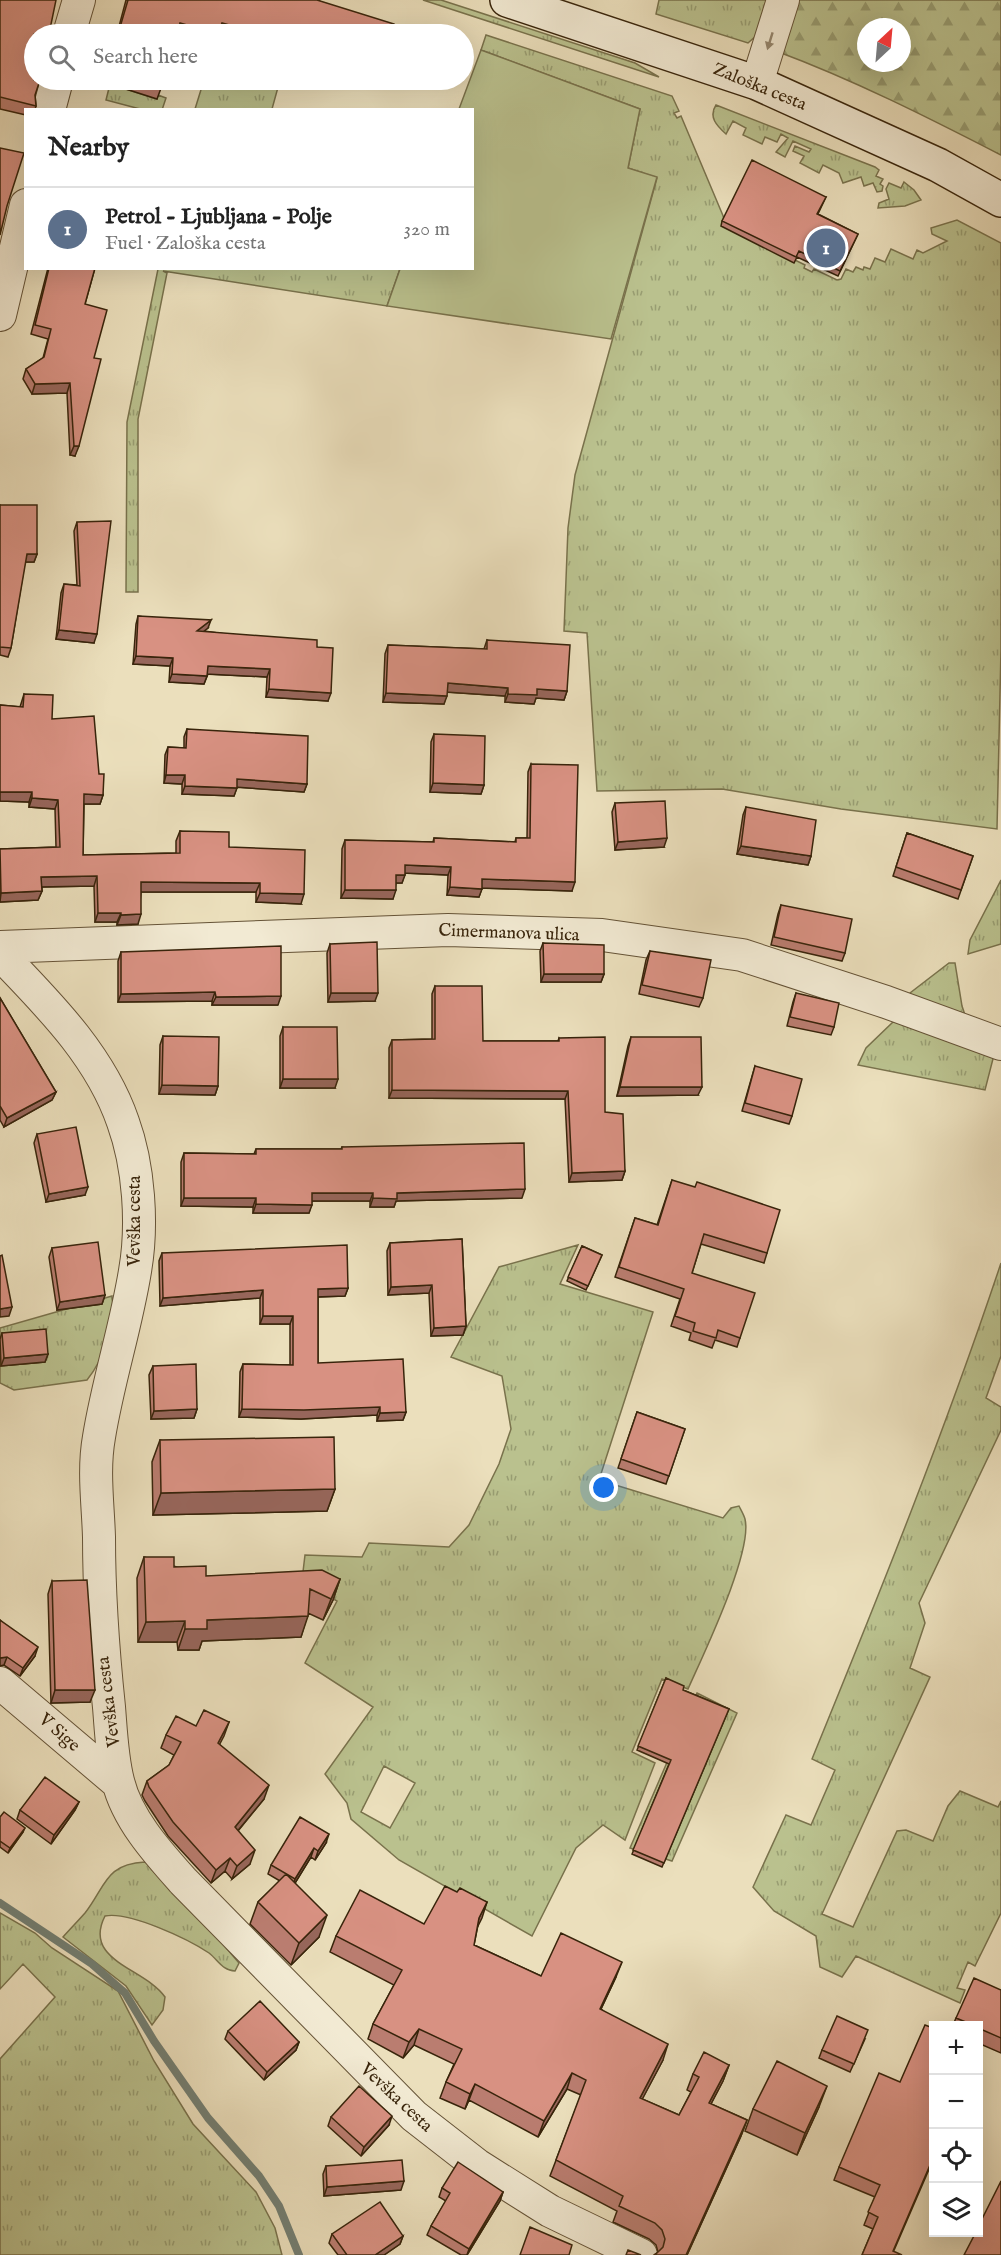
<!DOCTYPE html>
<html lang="en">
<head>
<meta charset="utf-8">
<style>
	body { margin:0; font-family:"IM FELL English",serif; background:#f2f2f2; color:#222 }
	.controls { position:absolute; right:18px; bottom:18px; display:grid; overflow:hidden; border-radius:0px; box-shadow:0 6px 24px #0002 }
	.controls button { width:54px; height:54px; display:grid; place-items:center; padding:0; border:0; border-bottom:2px solid #e0e0e0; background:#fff; color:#222; font:30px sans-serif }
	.compass { position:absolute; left:857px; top:18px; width:54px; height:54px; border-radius:50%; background:#fff; box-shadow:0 6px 24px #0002; rotate:26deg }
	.you { position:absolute; left:604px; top:1488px; width:21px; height:21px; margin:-15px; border:4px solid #fff; border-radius:50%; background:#1a73e8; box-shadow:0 0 0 9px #1a73e833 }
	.badge { display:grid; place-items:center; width:39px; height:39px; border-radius:50%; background:#1a73e8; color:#fff; font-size:20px; font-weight:700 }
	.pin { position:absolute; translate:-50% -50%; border:3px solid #fff; box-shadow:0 2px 6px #0006 }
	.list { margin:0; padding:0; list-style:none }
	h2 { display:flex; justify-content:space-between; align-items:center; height:78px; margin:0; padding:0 24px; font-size:26px }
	h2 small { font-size:20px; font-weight:400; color:#767676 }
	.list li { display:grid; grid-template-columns:39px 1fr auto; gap:18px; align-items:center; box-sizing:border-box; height:84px; padding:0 24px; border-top:2px solid #e0e0e0 }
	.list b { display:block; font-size:22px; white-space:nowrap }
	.list p { margin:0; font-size:20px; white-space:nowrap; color:#767676 }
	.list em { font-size:20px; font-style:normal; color:#767676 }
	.icon { flex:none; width:33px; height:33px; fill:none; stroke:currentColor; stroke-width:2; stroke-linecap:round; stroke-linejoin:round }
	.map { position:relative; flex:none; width:1001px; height:2255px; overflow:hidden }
	.search { position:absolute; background:#fff; box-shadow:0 6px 24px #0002; left:24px; top:24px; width:450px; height:66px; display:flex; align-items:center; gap:15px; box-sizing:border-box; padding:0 21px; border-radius:33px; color:#767676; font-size:22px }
	.panel { position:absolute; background:#fff; box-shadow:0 6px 24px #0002; left:24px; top:108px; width:450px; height:162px; border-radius:0px }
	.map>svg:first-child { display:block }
	.grass { fill:url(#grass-tufts); stroke:#79724c; stroke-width:1.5; fill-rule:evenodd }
	.forest { fill:url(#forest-firs); stroke:#79724c; stroke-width:1.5; fill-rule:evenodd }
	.green { fill:#bac18e; stroke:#79724c; stroke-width:1.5 }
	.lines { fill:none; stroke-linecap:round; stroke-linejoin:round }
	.stream { stroke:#737f73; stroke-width:8 }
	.minor-casing { stroke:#655337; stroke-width:34 }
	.secondary-casing { stroke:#38240b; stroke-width:36 }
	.minor { stroke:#f2ead3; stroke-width:32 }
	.secondary { stroke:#f2ead3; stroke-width:33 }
	.wall { fill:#ba7d70; stroke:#38240b; stroke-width:1.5 }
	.shaded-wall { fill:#97665b; stroke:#38240b; stroke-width:1.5 }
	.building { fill:#d89182; stroke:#38240b; stroke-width:1.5 }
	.oneway { fill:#95876f }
	.labels { text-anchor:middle; stroke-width:4.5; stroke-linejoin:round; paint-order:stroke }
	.street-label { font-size:18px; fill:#38240b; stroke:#f2ead3 }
</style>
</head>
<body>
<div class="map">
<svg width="1001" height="2255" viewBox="0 0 1001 2255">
	<defs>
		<pattern id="grass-tufts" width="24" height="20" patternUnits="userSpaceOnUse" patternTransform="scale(1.5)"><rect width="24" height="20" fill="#bac18e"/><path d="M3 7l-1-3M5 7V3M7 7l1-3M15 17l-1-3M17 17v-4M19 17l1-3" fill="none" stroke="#989d72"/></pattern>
		<pattern id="forest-firs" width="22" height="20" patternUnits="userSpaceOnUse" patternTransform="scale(1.5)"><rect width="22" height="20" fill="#bac18e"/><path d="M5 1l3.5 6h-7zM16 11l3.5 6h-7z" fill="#989d72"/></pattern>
	</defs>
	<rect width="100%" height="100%" fill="#ebdfbc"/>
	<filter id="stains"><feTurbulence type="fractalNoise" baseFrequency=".00333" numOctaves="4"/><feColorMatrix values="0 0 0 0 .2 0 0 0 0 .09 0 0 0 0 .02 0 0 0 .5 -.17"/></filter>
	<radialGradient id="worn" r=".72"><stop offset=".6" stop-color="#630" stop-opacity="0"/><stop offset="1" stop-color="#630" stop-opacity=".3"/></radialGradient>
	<path class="grass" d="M 423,0 L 441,0 L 635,63 L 659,77 Z
		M 659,0 L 770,0 L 757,35 L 748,43 L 656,14 Z
		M 486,35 L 672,96 L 679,111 L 674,113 L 677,118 L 681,116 L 724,218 L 794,262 L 795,260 L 805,265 L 804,268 L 812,272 L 814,269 L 837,280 L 841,279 L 846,269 L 853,272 L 856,267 L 863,270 L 864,267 L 870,269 L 875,258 L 885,262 L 891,249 L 913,259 L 917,250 L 923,253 L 947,241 L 932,234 L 931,228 L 957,220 L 1001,243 L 1001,649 L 997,829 L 841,809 L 722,789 L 597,791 L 587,633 L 564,631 L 568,528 L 575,475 L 657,178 L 628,168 L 640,109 L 481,50 Z
		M 204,80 L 280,80 L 272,109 L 195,109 Z
		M 110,84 L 157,99 L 158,95 L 166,98 L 162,110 L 140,109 L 106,100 Z
		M 716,105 L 875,167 L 879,170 L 876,176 L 883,179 L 880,184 L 883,186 L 882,191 L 877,192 L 873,183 L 864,186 L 861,177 L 843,183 L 839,173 L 823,165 L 819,173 L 800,163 L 804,156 L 793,151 L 795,146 L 809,152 L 811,149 L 793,141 L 785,157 L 776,152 L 788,138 L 781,134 L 777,142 L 765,137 L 762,144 L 743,135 L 746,128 L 733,121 L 726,134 C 717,126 708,117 716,105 Z
		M 904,182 L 914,190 L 921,200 L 905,206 L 878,208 L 879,203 L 889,199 L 886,189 L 889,183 L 901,188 Z
		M 158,269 L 400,269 L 387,306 L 163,271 L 167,273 L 138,419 L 138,592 L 126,592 L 127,422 Z
		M 1001,880 L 1001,944 L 968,954 L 970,940 Z
		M 949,963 L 955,963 L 962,1006 L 968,1024 L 902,1003 L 910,993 Z
		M 893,1022 L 904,1022 L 995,1051 L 985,1090 L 858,1065 L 866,1048 Z
		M 578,1245 L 560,1284 L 653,1312 L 599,1480 L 723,1518 L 731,1508 L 739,1506 C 741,1510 744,1515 745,1519 C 753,1552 703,1655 688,1689 L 662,1679 L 632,1752 L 655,1763 L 625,1840 L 603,1825 L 576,1848 L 532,1936 L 399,1860 L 351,1819 L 347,1803 L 325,1774 L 373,1707 L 305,1663 L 337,1601 L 302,1580 L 305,1555 L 362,1557 L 369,1543 L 449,1547 L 469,1525 L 499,1464 L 511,1429 L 502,1376 L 451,1357 L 499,1267 ZM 384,1766 L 415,1783 L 390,1828 L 361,1812 Z
		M 1001,1263 L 1001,1356 L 986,1398 L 1001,1407 L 1001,1430 L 919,1603 L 925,1623 L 910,1668 L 930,1677 L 822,1914 L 853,1927 L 897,1831 L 906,1830 L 933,1841 L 948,1806 L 960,1791 L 998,1807 L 1001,1801 L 1001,1913 L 975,1966 L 968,1962 L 957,1988 L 965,1990 L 960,2003 L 856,1956 L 842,1977 L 820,1967 L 816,1936 L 774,1911 L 753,1887 L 786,1815 L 811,1825 L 835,1770 L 812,1759 C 879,1595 945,1431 1001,1263 Z
		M 112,1296 C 116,1324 104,1359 87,1380 L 14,1390 L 0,1383 L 0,1328 Z
		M 697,1693 L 737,1713 L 672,1861 L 630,1848 Z
		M 145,1862 L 160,1870 L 239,1963 L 235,1971 C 223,1971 218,1960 209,1953 C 188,1939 129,1911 105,1916 C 82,1961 145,1968 165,1997 L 163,2010 L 152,2025 L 126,1986 L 63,1937 C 70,1929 78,1921 85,1913 C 106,1886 105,1864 145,1862 Z
		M 0,1913 L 35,1933 L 52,1948 L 118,1991 L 154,2061 L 193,2124 L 256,2192 L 275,2228 L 282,2255 L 0,2255 L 0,2059 L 55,1997 L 23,1964 L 0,1989 Z"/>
	<path class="forest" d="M 791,0 L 1001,0 L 1001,155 C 927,117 854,80 776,51 ZM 866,27 L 902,27 L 902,63 L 866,63 Z"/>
	<path class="green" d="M 481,50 L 640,109 L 628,168 L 657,177 L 611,339 L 387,306 L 400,269 L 472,268 L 472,110 L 459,109 Z"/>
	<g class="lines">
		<path class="stream" d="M 0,1903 L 92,1964 L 125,1993 L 154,2041 L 208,2118 L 259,2176 L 279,2206 L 299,2255"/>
		<g class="minor-casing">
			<path id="minor" d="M 69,34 L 79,0
				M 757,83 L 783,0
				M 49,110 L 57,80
				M 0,315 L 26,205
				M 0,947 L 448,930 L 602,935 L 742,955 L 886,1002 L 1001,1044
				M 0,954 C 48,1004 100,1055 123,1122 C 139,1166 143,1225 135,1271 C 126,1327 108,1381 99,1437 C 93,1470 98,1504 99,1537 C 99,1595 103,1650 109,1707 C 111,1731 112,1758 118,1781 C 127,1819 158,1853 183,1881 L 414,2116 L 477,2165 L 550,2211 L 641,2255
				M 0,1683 L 118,1783"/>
		</g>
		<g class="secondary-casing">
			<path id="secondary" d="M 507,0 L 757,83 L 938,165 L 1001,200"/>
		</g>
		<use href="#minor" class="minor"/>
		<use href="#secondary" class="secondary"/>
	</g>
	<path class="wall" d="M 0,0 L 35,95 L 36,106 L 35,110 L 26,110 L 26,115 L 0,109 Z
		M 126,0 L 317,0 L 391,34 L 117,34 Z
		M 111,80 L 164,80 L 157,99 L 110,84 Z
		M 355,80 L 376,80 L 374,85 Z
		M 826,197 L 818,214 L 858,234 L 838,276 L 797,257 L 794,263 L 721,226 L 722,221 Z
		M 48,268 L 95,268 L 85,304 L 94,358 L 75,456 L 70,455 L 67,393 L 32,394 L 23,379 L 26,369 L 43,358 L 48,339 L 31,334 Z
		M 0,505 L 37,554 L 34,562 L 25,562 L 11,648 L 8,657 L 0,655 Z
		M 77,522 L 94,643 L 56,639 L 61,593 L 64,584 L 77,585 L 74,531 Z
		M 138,616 L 208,628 L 204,631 L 317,647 L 328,701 L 266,697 L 267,677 L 208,674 L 204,684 L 169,682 L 170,666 L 133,664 L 136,624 Z
		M 487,640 L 567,691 L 564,700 L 536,698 L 534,704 L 505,702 L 505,696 L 447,692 L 444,704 L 383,702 L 385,654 L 388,645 L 484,649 Z
		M 24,694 L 52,719 L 99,774 L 103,795 L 100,804 L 84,804 L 83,855 L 176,853 L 176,841 L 180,831 L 229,847 L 301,904 L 256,902 L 256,892 L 141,892 L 138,924 L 117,925 L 117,922 L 95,922 L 94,886 L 42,887 L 42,891 L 38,900 L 0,902 L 0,849 L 56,847 L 55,809 L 29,807 L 29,802 L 0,801 L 0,705 L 20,707 Z
		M 187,729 L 307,784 L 304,792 L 237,787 L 234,796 L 182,794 L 182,784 L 164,783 L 165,755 L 168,747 L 184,748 L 184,737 Z
		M 434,734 L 484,785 L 481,794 L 430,792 L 431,742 Z
		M 531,764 L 572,891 L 482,888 L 479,897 L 447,895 L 448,875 L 405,873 L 402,883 L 396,883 L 393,899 L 341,898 L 342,849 L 345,840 L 433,842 L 434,838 L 515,842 L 516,838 L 527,838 L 528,772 Z
		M 615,803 L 664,847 L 615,850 L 612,812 Z
		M 746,807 L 811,856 L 808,865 L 737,854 L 743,815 Z
		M 907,833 L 973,856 L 958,899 L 893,876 Z
		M 781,905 L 845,953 L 842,961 L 771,945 L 778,914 Z
		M 543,943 L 604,974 L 601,982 L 541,982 L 540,951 Z
		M 330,944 L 375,1001 L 328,1002 L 327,953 Z
		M 650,951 L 703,998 L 699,1007 L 639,994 L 646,960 Z
		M 121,952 L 278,1005 L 212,1005 L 212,1001 L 118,1002 L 118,961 Z
		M 435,986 L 483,1041 L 558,1041 L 559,1038 L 605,1112 L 625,1171 L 622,1180 L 569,1182 L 565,1099 L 389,1098 L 389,1048 L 392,1040 L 432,1039 L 432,994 Z
		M 796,993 L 834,1027 L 831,1035 L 787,1026 L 793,1002 Z
		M 0,998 L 56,1092 L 52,1100 L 4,1127 L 0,1120 Z
		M 283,1027 L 335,1088 L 280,1088 L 280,1036 Z
		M 163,1036 L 218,1086 L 215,1095 L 159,1094 L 160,1045 Z
		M 631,1037 L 698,1095 L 617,1096 L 628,1046 Z
		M 755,1066 L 792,1116 L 789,1124 L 742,1111 Z
		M 37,1134 L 85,1195 L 46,1202 L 34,1143 Z
		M 342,1147 L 522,1198 L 396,1201 L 394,1207 L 370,1207 L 370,1201 L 312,1201 L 309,1213 L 253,1213 L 253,1207 L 181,1206 L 181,1162 L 184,1153 L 254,1154 L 256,1149 L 341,1149 Z
		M 672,1180 L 767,1253 L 764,1263 L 701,1244 L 692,1273 L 740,1338 L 737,1347 L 715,1340 L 712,1348 L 689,1340 L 691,1333 L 671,1326 L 680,1299 L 615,1277 L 635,1218 L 657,1225 Z
		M 462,1239 L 466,1326 L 463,1335 L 431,1336 L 429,1293 L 388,1295 L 387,1251 L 390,1243 Z
		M 582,1246 L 602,1255 L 586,1290 L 567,1281 Z
		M 52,1248 L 105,1295 L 102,1304 L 57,1310 L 49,1257 Z
		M 162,1253 L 348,1288 L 345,1296 L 318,1297 L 318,1363 L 406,1412 L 403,1420 L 377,1421 L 377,1415 L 301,1419 L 239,1417 L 240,1372 L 243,1364 L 290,1365 L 290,1324 L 260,1324 L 260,1298 L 160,1306 L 159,1261 Z
		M 2,1333 L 48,1354 L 45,1362 L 1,1366 L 0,1339 Z
		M 153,1366 L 197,1409 L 194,1418 L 151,1419 L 149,1375 Z
		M 637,1412 L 685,1429 L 666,1484 L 618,1468 Z
		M 160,1440 L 335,1489 L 327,1511 L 153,1515 L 152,1462 Z
		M 144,1557 L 206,1576 L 340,1579 L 333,1600 L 323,1620 L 308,1613 L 301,1637 L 202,1641 L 199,1650 L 178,1650 L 177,1642 L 138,1642 L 137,1578 Z
		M 52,1581 L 90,1702 L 51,1703 L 48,1594 Z
		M 0,1620 L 35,1656 L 20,1676 L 4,1665 Z
		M 666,1678 L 683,1690 L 729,1709 L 662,1867 L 632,1854 L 669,1764 L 637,1750 Z
		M 229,1722 L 219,1744 L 264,1799 L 238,1831 L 250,1864 L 232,1879 L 225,1871 L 211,1883 L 168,1836 L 145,1801 L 142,1795 L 147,1781 L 169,1765 L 174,1755 L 161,1748 L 166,1735 L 196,1726 Z
		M 79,1802 L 75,1810 L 51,1844 L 17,1819 L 20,1810 Z
		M 0,1817 L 23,1832 L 8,1853 L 0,1847 Z
		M 326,1843 L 315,1860 L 311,1857 L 295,1883 L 319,1937 L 291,1965 L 250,1924 L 258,1902 L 280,1881 L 268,1874 L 271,1865 Z
		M 457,1892 L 487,1902 L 478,1925 L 474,1945 L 541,1976 L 616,1977 L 601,2009 L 663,2060 L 642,2099 L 679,2115 L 691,2092 L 687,2090 L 693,2074 L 729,2065 L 723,2081 L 711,2104 L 747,2120 L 741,2136 L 687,2255 L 654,2255 L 658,2252 L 656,2245 L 649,2239 L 613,2222 L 617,2211 L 550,2176 L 581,2095 L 567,2089 L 538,2137 L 469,2100 L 465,2109 L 440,2098 L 446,2082 L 454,2064 L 414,2045 L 403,2058 L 368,2039 L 373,2024 L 394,1985 L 330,1952 L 336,1936 L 424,1924 Z
		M 1001,1990 L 1001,2053 L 978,2043 L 978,2025 L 953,2025 L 956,2018 Z
		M 228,2031 L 299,2042 L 296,2050 L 264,2080 L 225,2039 Z
		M 865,2039 L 850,2072 L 819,2058 L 822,2050 Z
		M 932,2079 L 933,2160 L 862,2255 L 873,2229 L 864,2225 L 875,2197 L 834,2180 L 839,2167 L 900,2082 Z
		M 819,2107 L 797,2155 L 745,2131 L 753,2109 Z
		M 331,2117 L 389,2125 L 361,2156 L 328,2126 Z
		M 326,2166 L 401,2190 L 324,2196 L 323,2174 Z
		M 442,2188 L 503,2192 L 500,2201 L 467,2255 L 461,2255 L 427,2235 L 431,2226 L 446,2201 L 439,2197 Z
		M 332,2234 L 403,2236 L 400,2244 L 384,2255 L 338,2255 L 329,2243 Z"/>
	<path class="shaded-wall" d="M 70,383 L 67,393 L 32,394 L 35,384 Z
		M 74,446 L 79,446 L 75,456 L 70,455 Z
		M 27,554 L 37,554 L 34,562 L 24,562 Z
		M 211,620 L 208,628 L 194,639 L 197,631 Z
		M 59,630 L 97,634 L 94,643 L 56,639 Z
		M 136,656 L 173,658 L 170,666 L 133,664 Z
		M 208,666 L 270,669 L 267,677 L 205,674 Z
		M 172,674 L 207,676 L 204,684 L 169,682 Z
		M 448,683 L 508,688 L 505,696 L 445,692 Z
		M 269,689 L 331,693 L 328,701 L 266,697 Z
		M 537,689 L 567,691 L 564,700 L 536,698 L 534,704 L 505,702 L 508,694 Z
		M 386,693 L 447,696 L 444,704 L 383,702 Z
		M 166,775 L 185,775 L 182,784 L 164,783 Z
		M 237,779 L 307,784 L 304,792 L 234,787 Z
		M 433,783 L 484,785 L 481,794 L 430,792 Z
		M 185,786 L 237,788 L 234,796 L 182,794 Z
		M 0,792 L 32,792 L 29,802 L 0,801 Z
		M 84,794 L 103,795 L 100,804 L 80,804 Z
		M 32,798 L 58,800 L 55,809 L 29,807 Z
		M 667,838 L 664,847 L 615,850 L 618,842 Z
		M 741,846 L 811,856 L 808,865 L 737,854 Z
		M 405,865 L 451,867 L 448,875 L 402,873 Z
		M 396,875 L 405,875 L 402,883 L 393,883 Z
		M 97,876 L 94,886 L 38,887 L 41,877 Z
		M 482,879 L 575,882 L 572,891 L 479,888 Z
		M 141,882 L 260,883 L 256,892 L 137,892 Z
		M 450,887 L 482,889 L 479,897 L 447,895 Z
		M 345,890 L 396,890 L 393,899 L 341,898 Z
		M 42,891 L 38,900 L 0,902 L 1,893 Z
		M 260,893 L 304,894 L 301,904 L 256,902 Z
		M 98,913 L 121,913 L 117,922 L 95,922 Z
		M 141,914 L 138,924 L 117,925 L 121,915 Z
		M 544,974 L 604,974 L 601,982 L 541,982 Z
		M 215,992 L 212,1001 L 118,1002 L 121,994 Z
		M 331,993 L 378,993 L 375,1001 L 328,1002 Z
		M 281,996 L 278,1005 L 212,1005 L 216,997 Z
		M 283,1079 L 338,1079 L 335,1088 L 280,1088 Z
		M 162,1085 L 218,1086 L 215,1095 L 159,1094 Z
		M 620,1087 L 702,1087 L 698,1095 L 617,1096 Z
		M 392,1090 L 568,1091 L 565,1099 L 389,1098 Z
		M 56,1092 L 52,1100 L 4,1127 L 7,1118 Z
		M 625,1171 L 622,1180 L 569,1182 L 572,1173 Z
		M 88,1187 L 85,1195 L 46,1202 L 49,1194 Z
		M 525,1189 L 522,1198 L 396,1201 L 394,1207 L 370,1207 L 373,1198 L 397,1193 Z
		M 312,1193 L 373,1193 L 370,1201 L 309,1201 Z
		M 184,1198 L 256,1198 L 253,1207 L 181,1206 Z
		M 256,1204 L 312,1205 L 309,1213 L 253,1213 Z
		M 432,1285 L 429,1293 L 388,1295 L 391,1287 Z
		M 348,1288 L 345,1296 L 315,1297 L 318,1289 Z
		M 263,1290 L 260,1298 L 160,1306 L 163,1298 Z
		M 105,1295 L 102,1304 L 57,1310 L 60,1302 Z
		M 12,1307 L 9,1316 L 0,1317 L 0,1309 Z
		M 263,1316 L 293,1316 L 290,1324 L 260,1324 Z
		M 466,1326 L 463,1335 L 431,1336 L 434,1328 Z
		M 48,1354 L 45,1362 L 1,1366 L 4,1358 Z
		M 380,1407 L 377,1415 L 301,1419 L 239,1417 L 242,1409 Z
		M 197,1409 L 194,1418 L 151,1419 L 154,1411 Z
		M 406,1412 L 403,1420 L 377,1421 L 380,1413 Z
		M 335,1489 L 327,1511 L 153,1515 L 161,1493 Z
		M 340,1579 L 333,1600 L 323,1620 L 331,1599 Z
		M 308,1616 L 301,1637 L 202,1641 L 199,1650 L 178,1650 L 185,1629 L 207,1620 Z
		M 185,1621 L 177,1642 L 138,1642 L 146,1622 Z
		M 38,1647 L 35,1656 L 20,1676 L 23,1668 Z
		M 7,1657 L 4,1665 L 0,1666 L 0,1658 Z
		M 55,1690 L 95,1690 L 90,1702 L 51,1703 Z
		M 229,1722 L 224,1736 L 213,1757 L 218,1743 Z
		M 269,1785 L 264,1799 L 230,1840 L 235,1827 Z
		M 79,1802 L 75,1810 L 51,1844 L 54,1835 Z
		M 25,1828 L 23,1832 L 8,1853 L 10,1848 Z
		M 329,1834 L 326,1843 L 315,1860 L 318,1851 Z
		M 314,1848 L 311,1857 L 292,1888 L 295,1879 Z
		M 255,1850 L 250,1864 L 232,1879 L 237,1866 Z
		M 230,1858 L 225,1871 L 211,1883 L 216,1870 Z
		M 487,1902 L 482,1918 L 474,1934 L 479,1918 Z
		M 327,1915 L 319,1937 L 291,1965 L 299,1943 Z
		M 622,1962 L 616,1977 L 594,2024 L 600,2009 Z
		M 419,2029 L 414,2045 L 403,2058 L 409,2042 Z
		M 299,2042 L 296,2050 L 264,2080 L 267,2072 Z
		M 668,2044 L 663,2060 L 635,2113 L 640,2098 Z
		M 729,2065 L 723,2081 L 703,2119 L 709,2103 Z
		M 572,2073 L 567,2089 L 538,2137 L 544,2121 Z
		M 475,2084 L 469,2100 L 465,2109 L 470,2094 Z
		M 827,2086 L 819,2107 L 797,2155 L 805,2133 Z
		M 392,2116 L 389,2125 L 361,2156 L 364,2147 Z
		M 747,2120 L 741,2136 L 687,2255 L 686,2255 Z
		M 933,2158 L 933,2160 L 892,2255 Z
		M 404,2181 L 401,2190 L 324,2196 L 327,2187 Z
		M 503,2192 L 500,2201 L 467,2255 L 469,2249 Z
		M 403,2236 L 400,2244 L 384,2255 L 375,2255 Z"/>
	<path class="building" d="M 0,0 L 56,0 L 49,34 L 34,34 L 34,80 L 40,80 L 35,95 L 36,106 L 0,97 Z
		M 128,0 L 317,0 L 394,24 L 391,34 L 261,34 L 222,23 L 218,34 L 180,23 L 177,34 L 118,34 Z
		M 146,80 L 164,80 L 162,84 Z
		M 0,148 L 24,153 L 7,206 L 0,235 Z
		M 752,160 L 826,197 L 817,214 L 858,234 L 840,271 L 799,251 L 796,257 L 722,221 Z
		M 49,268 L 95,268 L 85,304 L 107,310 L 94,358 L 101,359 L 79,446 L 74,446 L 70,383 L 35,384 L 26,369 L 44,357 L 51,329 L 35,325 Z
		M 0,505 L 37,505 L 37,554 L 27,554 L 11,648 L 0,647 Z
		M 111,521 L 97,634 L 59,630 L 64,584 L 80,586 L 77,522 Z
		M 138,616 L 211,620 L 197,631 L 317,640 L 317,647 L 333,648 L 331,693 L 269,689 L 270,669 L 208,666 L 207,676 L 172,674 L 173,658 L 136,656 Z
		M 487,640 L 570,645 L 567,691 L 537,689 L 537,695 L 508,694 L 508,688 L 448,683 L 447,696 L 386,693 L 388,645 L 487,649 Z
		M 24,694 L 53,695 L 52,719 L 94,716 L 99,774 L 104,774 L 103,795 L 84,794 L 83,855 L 180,853 L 180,831 L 229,832 L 229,847 L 305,850 L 304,894 L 260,893 L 260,883 L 141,882 L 141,914 L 121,915 L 121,913 L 98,913 L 97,876 L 41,877 L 42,891 L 1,893 L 0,849 L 60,847 L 58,800 L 32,798 L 32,792 L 0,792 L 0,705 L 23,707 Z
		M 187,729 L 308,736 L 307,784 L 237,779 L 237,788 L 185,786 L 185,775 L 166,775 L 168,747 L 186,748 Z
		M 434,734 L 485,736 L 484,785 L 433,783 Z
		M 531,764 L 578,765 L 575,882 L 482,879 L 482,889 L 450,887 L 451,867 L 405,865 L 405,875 L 396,875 L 396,890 L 345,890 L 345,840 L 434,842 L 434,838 L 516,842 L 516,838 L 530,838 Z
		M 665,801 L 667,838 L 618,842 L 615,803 Z
		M 746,807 L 816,820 L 811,856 L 741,846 Z
		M 907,833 L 973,856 L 961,890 L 896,867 Z
		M 781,905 L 852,919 L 845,953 L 774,937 Z
		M 377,942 L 378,993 L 331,993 L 330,944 Z
		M 543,943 L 604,945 L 604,974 L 544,974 Z
		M 281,946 L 281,996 L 216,997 L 215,992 L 121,994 L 121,952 Z
		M 650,951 L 711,960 L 703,998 L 642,985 Z
		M 435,986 L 482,986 L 483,1041 L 559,1041 L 559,1038 L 605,1037 L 605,1112 L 623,1114 L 625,1171 L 572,1173 L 568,1091 L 392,1090 L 392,1040 L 435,1039 Z
		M 796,993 L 839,1003 L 834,1027 L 790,1017 Z
		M 0,998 L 56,1092 L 7,1118 L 0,1106 Z
		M 283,1027 L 337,1027 L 338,1079 L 283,1079 Z
		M 163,1036 L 219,1037 L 218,1086 L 162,1085 Z
		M 631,1037 L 701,1037 L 702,1087 L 620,1087 Z
		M 755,1066 L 802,1079 L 792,1116 L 745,1103 Z
		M 76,1127 L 88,1187 L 49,1194 L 37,1134 Z
		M 524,1143 L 525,1189 L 397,1193 L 397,1199 L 373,1198 L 373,1193 L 312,1193 L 312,1205 L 256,1204 L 256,1198 L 184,1198 L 184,1153 L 256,1154 L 256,1149 L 342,1149 L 342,1147 Z
		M 672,1180 L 695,1187 L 697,1182 L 780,1210 L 767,1253 L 704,1234 L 692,1273 L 755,1293 L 740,1338 L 718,1330 L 716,1338 L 693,1331 L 695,1323 L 675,1316 L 684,1289 L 619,1267 L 635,1218 L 658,1225 Z
		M 462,1239 L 466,1326 L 434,1328 L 432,1285 L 391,1287 L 390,1243 Z
		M 98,1242 L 105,1295 L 60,1302 L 52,1248 Z
		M 347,1245 L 348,1288 L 318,1289 L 318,1363 L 403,1359 L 406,1412 L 380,1413 L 380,1407 L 304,1410 L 242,1409 L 243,1364 L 293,1365 L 293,1316 L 263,1316 L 263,1290 L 163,1298 L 162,1253 Z
		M 582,1246 L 602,1255 L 588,1286 L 568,1277 Z
		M 2,1255 L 12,1307 L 0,1309 L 0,1256 Z
		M 46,1329 L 48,1354 L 4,1358 L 2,1333 Z
		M 196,1364 L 197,1409 L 154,1411 L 153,1366 Z
		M 637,1412 L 685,1429 L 669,1476 L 621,1459 Z
		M 334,1437 L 335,1489 L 161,1493 L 160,1440 Z
		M 144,1557 L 174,1557 L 174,1567 L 206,1566 L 206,1576 L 322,1570 L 340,1579 L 331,1599 L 310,1589 L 308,1616 L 207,1620 L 207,1629 L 185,1629 L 185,1621 L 146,1622 Z
		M 87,1580 L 95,1690 L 55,1690 L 52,1581 Z
		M 0,1620 L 38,1647 L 23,1668 L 7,1657 L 0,1658 Z
		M 666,1678 L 684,1686 L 683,1690 L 729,1709 L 664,1863 L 633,1850 L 671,1760 L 638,1746 Z
		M 204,1710 L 229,1722 L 218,1743 L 269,1785 L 235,1827 L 255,1850 L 237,1866 L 230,1858 L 216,1870 L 173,1822 L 149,1787 L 147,1781 L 169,1765 L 181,1742 L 166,1735 L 176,1716 L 196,1726 Z
		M 45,1777 L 79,1802 L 54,1835 L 20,1810 Z
		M 4,1812 L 25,1828 L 10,1848 L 0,1841 L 0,1817 Z
		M 300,1817 L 329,1834 L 318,1851 L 314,1848 L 295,1879 L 271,1865 Z
		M 286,1874 L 327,1915 L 299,1943 L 258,1902 Z
		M 445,1886 L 457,1892 L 460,1888 L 487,1902 L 479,1918 L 474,1945 L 541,1976 L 561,1933 L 622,1962 L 600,2009 L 668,2044 L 640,2098 L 679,2115 L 699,2077 L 693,2074 L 704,2052 L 729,2065 L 709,2103 L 747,2120 L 686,2255 L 654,2255 L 656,2254 L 663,2247 L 665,2239 L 662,2230 L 655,2223 L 619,2206 L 623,2196 L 556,2160 L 586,2080 L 572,2073 L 544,2121 L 475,2084 L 470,2094 L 446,2082 L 462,2049 L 419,2029 L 409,2042 L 373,2024 L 402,1970 L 336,1936 L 360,1890 L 424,1924 Z
		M 974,1978 L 1001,1990 L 1001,2038 L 978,2028 L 978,2025 L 973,2025 L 956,2018 Z
		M 260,2001 L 299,2042 L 267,2072 L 228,2031 Z
		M 837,2016 L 868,2030 L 854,2064 L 822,2050 Z
		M 925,2025 L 933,2028 L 933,2074 L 931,2079 L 933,2080 L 933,2158 L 893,2251 L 902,2255 L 862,2255 L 878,2217 L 868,2212 L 880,2185 L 839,2167 L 879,2073 L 900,2082 Z
		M 777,2061 L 827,2086 L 805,2133 L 753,2109 Z
		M 359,2086 L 392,2116 L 364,2147 L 331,2117 Z
		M 402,2160 L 404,2181 L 327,2187 L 326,2166 Z
		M 458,2162 L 503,2192 L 469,2249 L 431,2226 L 450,2193 L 442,2188 Z
		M 1001,2181 L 1001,2255 L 964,2255 L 976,2232 L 978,2232 L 978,2227 Z
		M 380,2202 L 403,2236 L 375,2255 L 347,2255 L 332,2234 Z
		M 530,2227 L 572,2245 L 569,2255 L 520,2255 Z
		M 628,2250 L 641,2255 L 626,2255 Z"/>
	<defs><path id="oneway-solid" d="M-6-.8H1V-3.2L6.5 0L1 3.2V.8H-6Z" transform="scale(1.5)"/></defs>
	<use class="oneway" href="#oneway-solid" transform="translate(770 41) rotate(107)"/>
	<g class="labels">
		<g class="street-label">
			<text transform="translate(760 86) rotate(22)" y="6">Zaloška cesta</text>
			<text transform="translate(509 932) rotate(2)" y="6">Cimermanova ulica</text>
			<text transform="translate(134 1221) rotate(-90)" y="6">Vevška cesta</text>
			<text transform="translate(108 1702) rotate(-97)" y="6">Vevška cesta</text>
			<text transform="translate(60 1732) rotate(41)" y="6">V Sige</text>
			<text transform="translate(397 2097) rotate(43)" y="6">Vevška cesta</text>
		</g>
	</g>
	<rect width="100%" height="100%" filter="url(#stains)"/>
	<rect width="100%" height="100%" fill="url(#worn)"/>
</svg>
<div class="controls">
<button>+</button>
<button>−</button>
<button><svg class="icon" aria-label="locate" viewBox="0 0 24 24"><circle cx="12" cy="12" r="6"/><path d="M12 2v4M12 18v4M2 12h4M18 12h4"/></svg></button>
<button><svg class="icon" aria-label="layers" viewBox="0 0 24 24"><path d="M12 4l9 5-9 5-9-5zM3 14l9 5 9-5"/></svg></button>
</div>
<svg class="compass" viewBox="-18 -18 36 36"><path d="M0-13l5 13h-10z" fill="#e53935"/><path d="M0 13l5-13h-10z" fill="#767676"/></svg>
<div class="you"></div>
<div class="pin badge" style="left:826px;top:248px;background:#5c6f8a">1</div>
<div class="search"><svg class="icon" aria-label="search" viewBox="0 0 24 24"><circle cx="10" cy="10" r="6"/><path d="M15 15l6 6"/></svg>Search here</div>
<section class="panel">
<h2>Nearby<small></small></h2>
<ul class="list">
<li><span class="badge" style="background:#5c6f8a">1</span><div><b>Petrol - Ljubljana - Polje</b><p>Fuel · Zaloška cesta</p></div><em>320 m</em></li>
</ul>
</section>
</div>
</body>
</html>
